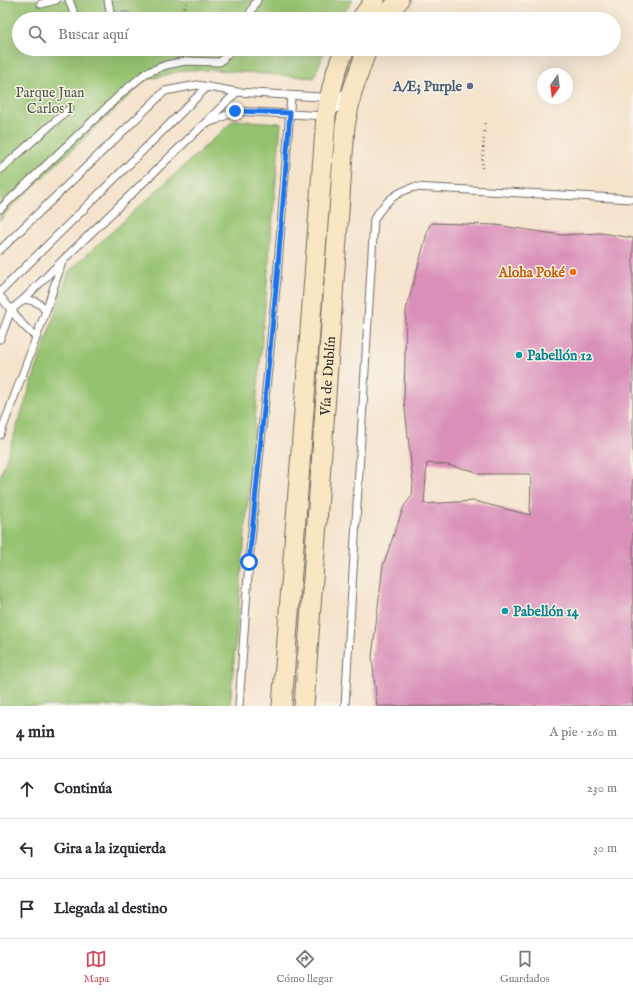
<!DOCTYPE html>
<html lang="es">
<head>
<meta charset="utf-8">
<style>
	body { margin:0; font-family:"IM FELL English",serif; background:#f7f7f7; color:#2b2b33 }
	.compass { position:absolute; left:537px; top:68px; width:36px; height:36px; border-radius:50%; background:#fff; box-shadow:0 4px 16px #0002; rotate:194deg }
	.stop { position:absolute; width:12px; height:12px; margin:-9px; border:3px solid #1a73e8; border-radius:50%; background:#fff }
	.stop.end { background:#1a73e8; border-color:#fff; box-shadow:0 1px 4px #0008 }
	.list { margin:0; padding:0; list-style:none }
	h2 { display:flex; justify-content:space-between; align-items:center; height:52px; margin:0; padding:0 16px; font-size:17px }
	h2 small { font-size:13px; font-weight:400; color:#7c7c81 }
	.list li { display:grid; grid-template-columns:26px 1fr auto; gap:12px; align-items:center; box-sizing:border-box; height:60px; padding:0 16px; border-top:1px solid #e1e1e2 }
	.list b { display:block; font-size:15px; white-space:nowrap }
	.list em { font-size:13px; font-style:normal; color:#7c7c81 }
	.icon { flex:none; width:22px; height:22px; fill:none; stroke:currentColor; stroke-width:2; stroke-linecap:round; stroke-linejoin:round }
	.map { position:relative; flex:none; width:633px; height:706px; overflow:hidden }
	.search { position:absolute; background:#fff; box-shadow:0 4px 16px #0002; left:12px; right:12px; top:12px; height:44px; display:flex; align-items:center; gap:10px; box-sizing:border-box; padding:0 14px; border-radius:22px; color:#7c7c81; font-size:15px }
	.sheet { height:232px; background:#fff }
	nav { display:flex; justify-content:space-around; align-items:center; box-sizing:border-box; height:56px; border-top:1px solid #e1e1e2; background:#fff; font-size:11px; color:#7c7c81 }
	nav a { display:grid; justify-items:center; gap:2px }
	nav .on { color:#d1495b }
	.map>svg:first-child { display:block }
	.green { fill:#95c270; stroke:#60764e }
	.building { fill:#d98fb8; fill-rule:evenodd }
	.lines { fill:none; stroke-linecap:round; stroke-linejoin:round }
	.lane-casing { stroke:#726b63; stroke-width:9 }
	.secondary-casing { stroke:#726b63; stroke-width:21 }
	.path { stroke:#726b63; stroke-width:2.5; stroke-dasharray:1 3; stroke-linecap:butt }
	.lane { stroke:#fff; stroke-width:7 }
	.secondary { stroke:#f9e7c3; stroke-width:19 }
	.route { stroke:#1a73e8; stroke-width:5 }
	.service-dot { fill:#5c6f8a; stroke:#f7f3e8; stroke-width:1.5 }
	.food-dot { fill:#e8710a; stroke:#f7f3e8; stroke-width:1.5 }
	.culture-dot { fill:#0f9aa8; stroke:#f7f3e8; stroke-width:1.5 }
	.labels { text-anchor:middle; stroke-width:3; stroke-linejoin:round; paint-order:stroke }
	.service-label { font-size:14px; font-weight:bold; fill:#4e5e75; stroke:#f7f3e8; text-anchor:end }
	.park-label { font-size:14px; fill:#4b5840; stroke:#f7f3e8 }
	.food-label { font-size:14px; font-weight:bold; fill:#c56008; stroke:#f7f3e8; text-anchor:end }
	.culture-label { font-size:14px; font-weight:bold; fill:#0d838f; stroke:#f7f3e8; text-anchor:start }
	.street-label { font-size:14px; fill:#2b2b2b; stroke:#f7f3e8 }
</style>
</head>
<body>
<div class="map">
<svg width="633" height="706" viewBox="0 0 633 706">
	<rect width="100%" height="100%" fill="#f7f3e8"/>
	<filter id="ink" filterUnits="userSpaceOnUse"><feTurbulence type="fractalNoise" baseFrequency=".025" numOctaves="2"/><feDisplacementMap in="SourceGraphic" scale="8" xChannelSelector="R" yChannelSelector="G"/><feConvolveMatrix kernelMatrix="1 2 1 2 8 2 1 2 1" color-interpolation-filters="sRGB"/></filter>
	<filter id="wash" filterUnits="userSpaceOnUse"><feTurbulence type="fractalNoise" baseFrequency=".012" numOctaves="4" result="noise"/><feDisplacementMap in="SourceGraphic" scale="16" xChannelSelector="R" yChannelSelector="G"/><feGaussianBlur stdDeviation="0.9" result="paint"/><feColorMatrix in="noise" values="0 0 0 0 0 0 0 0 0 0 0 0 0 0 0 0 0 1.4 0 .05"/><feComposite in="paint" operator="in"/></filter>
	<g filter="url(#wash)">
		<rect width="100%" height="100%" fill="#f5e3cc"/>
		<path class="green" d="M 0,0 L 353,0 L 340,19 L 19,19 L 19,49 L 325,49 L 314,78 L 215,70 L 185,70 L 146,80 L 8,210 L 0,221 Z
			M 234,120 L 281,123 L 230,706 L 0,706 L 0,477 L 69,271 Z"/>
		<g id="blocks">
			<path class="building" d="M 432,223 L 496,225 L 561,235 L 601,233 L 633,238 L 633,706 L 377,706 L 372,657 L 383,565 L 404,506 L 412,496 L 413,483 L 404,399 L 406,310 L 429,226 ZM 427,463 L 447,465 L 474,471 L 478,474 L 531,474 L 530,515 L 474,501 L 424,504 Z"/>
		</g>
	</g>
	<g filter="url(#ink)">
		<use href="#blocks" fill-opacity="0" stroke="#726b63" stroke-width="1"/>
		<g class="lines">
			<g class="lane-casing">
				<path id="lane" d="M 69,0 L 76,19
					M 108,0 L 111,17 L 127,16
					M 41,4 L 56,0
					M 247,19 L 257,0
					M 329,95 L 320,97 L 237,92 L 204,124 L 216,120 L 235,111 L 326,116 C 337,110 339,106 343,94
					M 0,170 L 70,108
					M 0,209 L 124,91 L 146,73 L 166,65 L 186,61 L 220,62 L 232,49
					M 0,250 L 165,91 L 197,85 L 237,92
					M 0,292 L 207,87
					M 0,296 L 23,325 L 36,337
					M 24,299 C 35,301 40,302 46,311
					M 0,339 L 11,310 L 24,299 L 63,260 L 204,124
					M 0,435 L 46,311 L 62,262
					M 239,706 L 249,561 L 277,278 L 291,96
					M 345,706 L 374,219 C 385,202 394,193 414,187 L 633,199"/>
			</g>
			<g class="secondary-casing">
				<g id="secondary">
					<path d="M 361,19 L 375,0"/>
					<path d="M 384,19 L 399,0"/>
					<path d="M 282,706 L 326,116 C 330,93 335,70 345,49"/>
					<path id="s1" d="M 304,706 L 345,126 L 352,92 L 367,49"/>
				</g>
			</g>
			<path class="path" d="M 181,19 L 187,0
				M 170,54 L 171,49
				M 482,168 L 485,121"/>
			<use href="#lane" class="lane"/>
			<use href="#secondary" class="secondary"/>
		</g>
	</g>
	<g class="lines" filter="url(#ink)">
		<path class="route" d="M 235,111 L 290,113 L 277,278 L 249,562"/>
	</g>
	<circle class="service-dot" cx="470" cy="86" r="4"/>
	<circle class="food-dot" cx="573" cy="272" r="4"/>
	<g class="culture-dot">
		<circle cx="519" cy="355" r="4"/>
		<circle cx="505" cy="611" r="4"/>
	</g>
	<g class="labels">
		<g class="service-label">
			<text x="462" y="91">A/E; Purple</text>
		</g>
		<g class="park-label">
			<text x="50" y="97">Parque Juan<tspan x="50" dy="16">Carlos I</tspan></text>
		</g>
		<g class="food-label">
			<text x="565" y="277">Aloha Poké</text>
		</g>
		<g class="culture-label">
			<text x="527" y="360">Pabellón 12</text>
			<text x="513" y="616">Pabellón 14</text>
		</g>
		<g class="street-label">
			<text dy="5" stroke="none"><textPath href="#s1" startOffset="331">Vía de Dublín</textPath></text>
		</g>
	</g>
</svg>
<svg class="compass" viewBox="-18 -18 36 36"><path d="M0-13l5 13h-10z" fill="#e53935"/><path d="M0 13l5-13h-10z" fill="#7c7c81"/></svg>
<div class="stop" style="left:249px;top:562px"></div>
<div class="stop end" style="left:235px;top:111px"></div>
<div class="search"><svg class="icon" aria-label="search" viewBox="0 0 24 24"><circle cx="10" cy="10" r="6"/><path d="M15 15l6 6"/></svg>Buscar aquí</div>
</div>
<section class="sheet">
<h2>4 min<small>A pie · 260 m</small></h2>
<ul class="list">
<li><svg class="icon" aria-label="ahead" viewBox="0 0 24 24"><path d="M12 20V5M6 11l6-6 6 6"/></svg><div><b>Continúa</b></div><em>230 m</em></li>
<li><svg class="icon" aria-label="left" viewBox="0 0 24 24"><path d="M17 20v-9H6M10 6l-5 5 5 5"/></svg><div><b>Gira a la izquierda</b></div><em>30 m</em></li>
<li><svg class="icon" aria-label="arrive" viewBox="0 0 24 24"><path d="M6 21V4h12l-3 4 3 4H6"/></svg><div><b>Llegada al destino</b></div></li>
</ul>
</section>
<nav>
<a class="on"><svg class="icon" aria-label="map" viewBox="0 0 24 24"><path d="M3 6l6-2 6 2 6-2v14l-6 2-6-2-6 2zM9 4v14M15 6v14"/></svg>Mapa</a>
<a><svg class="icon" aria-label="directions" viewBox="0 0 24 24"><path d="M12 3l9 9-9 9-9-9zM9 14v-3h6M13 9l2 2-2 2"/></svg>Cómo llegar</a>
<a><svg class="icon" aria-label="saved" viewBox="0 0 24 24"><path d="M7 4h10v16l-5-4-5 4z"/></svg>Guardados</a>
</nav>
</body>
</html>
